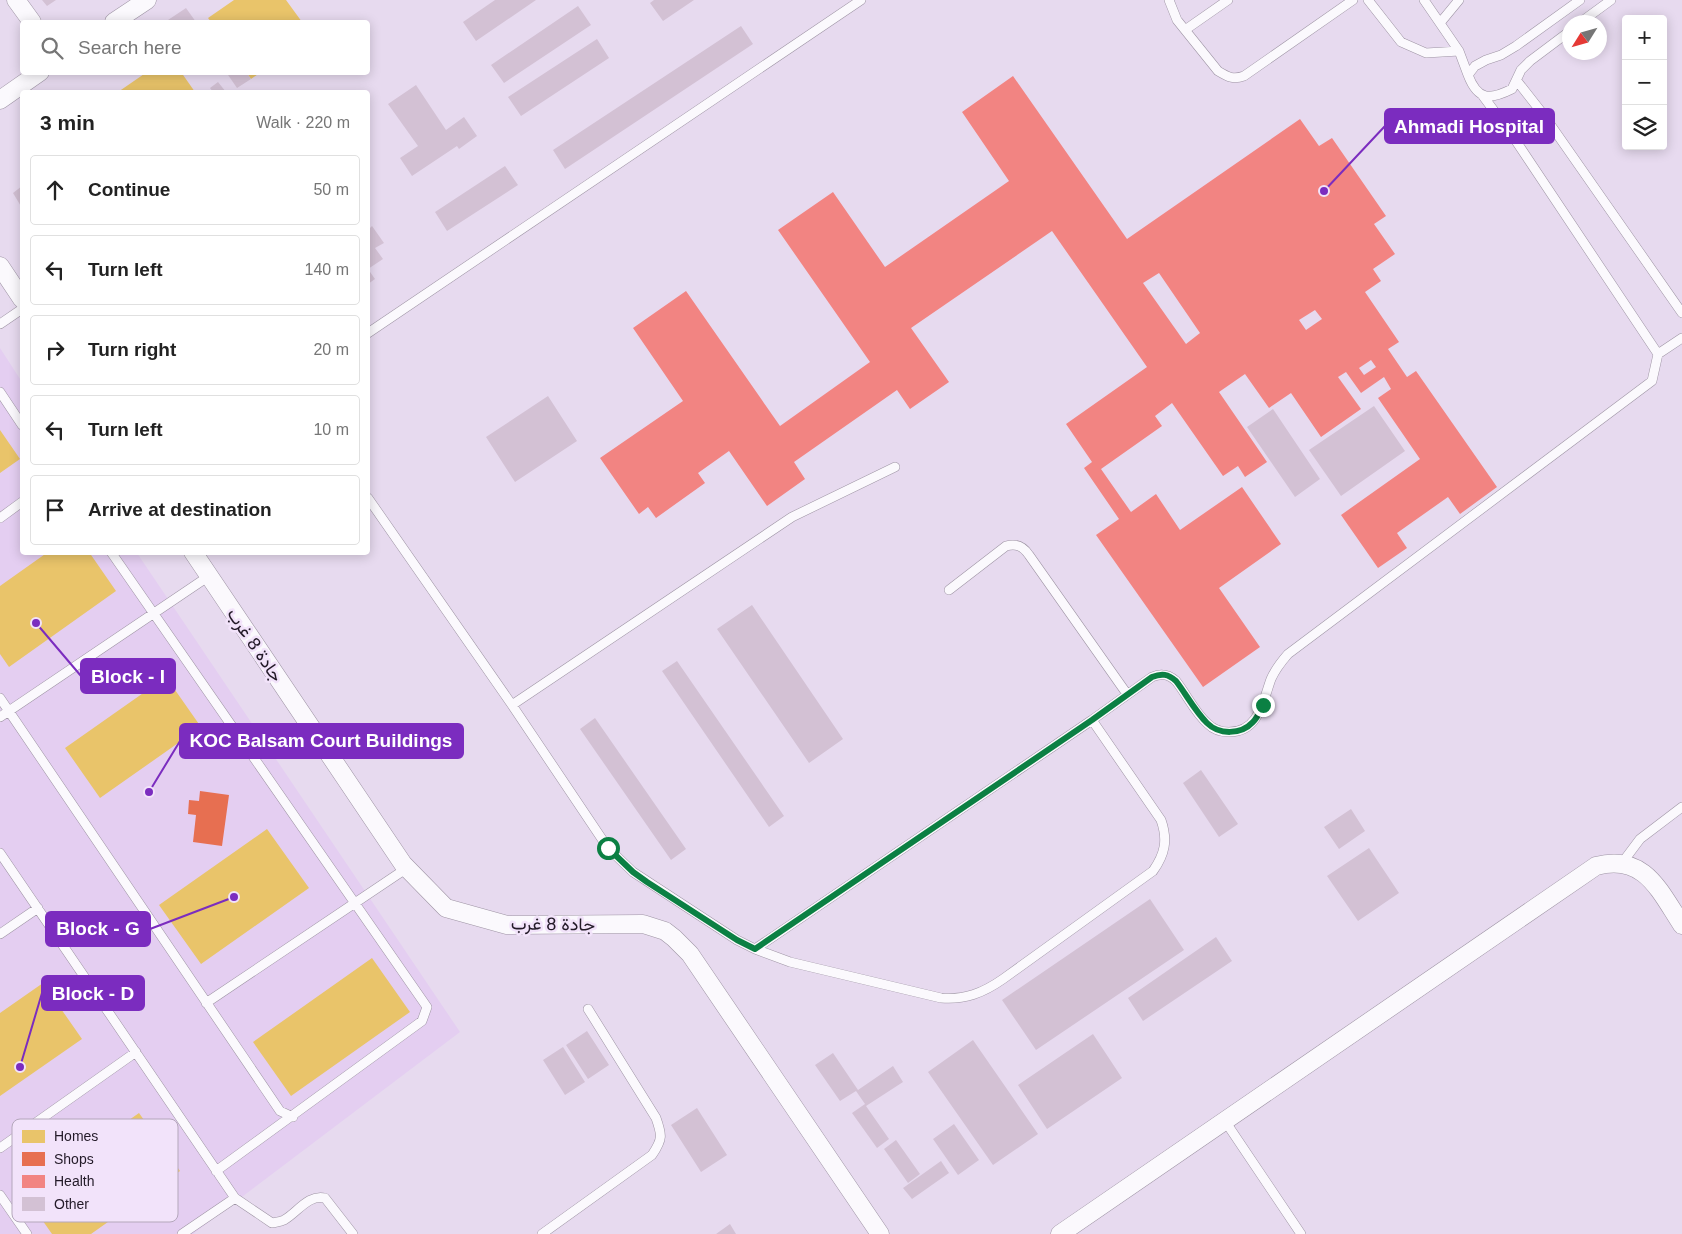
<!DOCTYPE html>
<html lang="en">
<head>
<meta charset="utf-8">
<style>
	body { margin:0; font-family:Arial,Vazirmatn,sans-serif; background:#f6f6f6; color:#222 }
	.controls { position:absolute; right:15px; top:15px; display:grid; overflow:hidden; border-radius:5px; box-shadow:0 2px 12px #0003 }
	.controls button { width:45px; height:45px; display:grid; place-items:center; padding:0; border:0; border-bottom:1px solid #e0e0e0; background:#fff; color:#222; font:25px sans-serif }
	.compass { position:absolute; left:1562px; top:15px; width:45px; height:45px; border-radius:50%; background:#fff; box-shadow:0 2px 12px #0003; rotate:233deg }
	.stop { position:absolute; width:15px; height:15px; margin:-11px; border:4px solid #0b8043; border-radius:50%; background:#fff }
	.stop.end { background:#0b8043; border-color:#fff; box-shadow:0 1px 5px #0008 }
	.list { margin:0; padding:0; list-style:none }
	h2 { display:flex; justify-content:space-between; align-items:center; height:65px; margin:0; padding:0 20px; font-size:21px }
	h2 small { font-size:16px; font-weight:400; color:#767676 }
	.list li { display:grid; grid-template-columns:32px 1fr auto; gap:15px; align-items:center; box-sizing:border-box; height:70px; margin:0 10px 10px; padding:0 10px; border:1px solid #e0e0e0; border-radius:5px }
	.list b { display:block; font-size:19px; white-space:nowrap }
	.list em { font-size:16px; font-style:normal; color:#767676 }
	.icon { flex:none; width:28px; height:28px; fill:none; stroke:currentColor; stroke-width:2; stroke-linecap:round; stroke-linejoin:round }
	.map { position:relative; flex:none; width:1682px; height:1234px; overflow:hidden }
	.search { position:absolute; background:#fff; box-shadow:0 2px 12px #0003; left:20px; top:20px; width:350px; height:55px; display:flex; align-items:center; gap:12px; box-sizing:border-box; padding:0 18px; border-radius:5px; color:#767676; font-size:19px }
	.panel { position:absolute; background:#fff; box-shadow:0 2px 12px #0003; left:20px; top:90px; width:350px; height:465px; border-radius:5px }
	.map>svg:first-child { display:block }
	.built { fill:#e4cef1 }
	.homes { fill:#e9c46a }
	.shops { fill:#e76f51 }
	.health { fill:#f28482; fill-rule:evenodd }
	.building { fill:#d3c1d4 }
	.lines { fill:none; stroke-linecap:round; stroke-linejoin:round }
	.service-casing { stroke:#9e94a4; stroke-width:10 }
	.minor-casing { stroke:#9e94a4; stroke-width:19 }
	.service { stroke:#fbf9fd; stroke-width:9 }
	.minor { stroke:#fbf9fd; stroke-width:18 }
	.route { stroke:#0b8043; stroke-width:6 }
	.labels { text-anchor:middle; stroke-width:5; stroke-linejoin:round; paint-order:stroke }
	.street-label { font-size:18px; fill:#231a28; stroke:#f2e3fa }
	.key { fill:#f2e3fa; stroke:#b4a7bb; stroke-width:1 }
	.key-label { font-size:14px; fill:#231a28 }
	.leader { fill:none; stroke:#7b2cbf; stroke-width:2 }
	.callout-dot { fill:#7b2cbf; stroke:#f2e3fa; stroke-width:2 }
	.callout { fill:#7b2cbf; stroke:#7b2cbf; stroke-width:2 }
	.callout-label { font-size:19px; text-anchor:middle; font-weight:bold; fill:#fff }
</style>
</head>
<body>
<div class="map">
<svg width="1682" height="1234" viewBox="0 0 1682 1234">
	<rect width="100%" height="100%" fill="#e7daef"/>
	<path class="built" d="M 0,348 L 22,382 L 22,552 L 137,553 L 460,1032 L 193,1234 L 0,1234 Z"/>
	<path class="homes" d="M 234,0 L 286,0 L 302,22 L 211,22 L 208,18 Z
		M 147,72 L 181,72 L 195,92 L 118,92 Z
		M 246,72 L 261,72 L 251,79 Z
		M 0,430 L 20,459 L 0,473 Z
		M 48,552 L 89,552 L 116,591 L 9,667 L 0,654 L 0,586 Z
		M 166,677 L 201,727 L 100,798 L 65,748 Z
		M 267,829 L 309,888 L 201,964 L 159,905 Z
		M 372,958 L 410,1012 L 291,1096 L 253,1042 Z
		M 43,983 L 82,1039 L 0,1096 L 0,1013 Z
		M 139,1113 L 180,1171 L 91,1234 L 52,1234 L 24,1194 Z"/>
	<path class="shops" d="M 200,791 L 229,795 L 222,846 L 193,842 L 196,815 L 188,814 L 189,800 L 199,801 Z"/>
	<path class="health" d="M 1013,76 L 1127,239 L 1300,119 L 1319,146 L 1332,138 L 1386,216 L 1374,224 L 1395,254 L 1373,269 L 1381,281 L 1365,292 L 1399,342 L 1388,349 L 1407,377 L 1416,371 L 1497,487 L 1460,514 L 1448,497 L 1397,533 L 1407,548 L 1378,568 L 1341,515 L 1420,459 L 1378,398 L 1391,389 L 1384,377 L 1361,393 L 1346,372 L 1338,377 L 1361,409 L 1321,437 L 1291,393 L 1269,408 L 1245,374 L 1219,392 L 1267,462 L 1245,477 L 1238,466 L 1223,476 L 1172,403 L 1155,416 L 1162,426 L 1101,469 L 1131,512 L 1156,494 L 1180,530 L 1242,487 L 1281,544 L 1219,588 L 1260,647 L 1203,687 L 1096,535 L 1119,519 L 1084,468 L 1092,462 L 1066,424 L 1147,367 L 1052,231 L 911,328 L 949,382 L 910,409 L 897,390 L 794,462 L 805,479 L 767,506 L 729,451 L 698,473 L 705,483 L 656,518 L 648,507 L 639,514 L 600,458 L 683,401 L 633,328 L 686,291 L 780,426 L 870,362 L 778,230 L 833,192 L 885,267 L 1009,181 L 962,112 ZM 1159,273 L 1200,333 L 1186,344 L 1143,283 ZM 1315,310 L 1322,319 L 1306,330 L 1299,320 ZM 1371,360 L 1376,367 L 1364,375 L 1359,368 Z"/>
	<path class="building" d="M 42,0 L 56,0 L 47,6 Z
		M 495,0 L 536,0 L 476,41 L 463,22 Z
		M 654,0 L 694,0 L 663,21 L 650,3 Z
		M 578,6 L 591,25 L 504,83 L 491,65 Z
		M 186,8 L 196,22 L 165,22 Z
		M 741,26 L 753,44 L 565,169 L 553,150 Z
		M 597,39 L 609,58 L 521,116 L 508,97 Z
		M 226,72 L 246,72 L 251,79 L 237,88 Z
		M 218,82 L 226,92 L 213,92 L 210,88 Z
		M 416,85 L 446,130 L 464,117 L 477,136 L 459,149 L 457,146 L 412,176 L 400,158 L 418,146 L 388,104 Z
		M 505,166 L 518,185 L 447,231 L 435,212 Z
		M 22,186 L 22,208 L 13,193 Z
		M 372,226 L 384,243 L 375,248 L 383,259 L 368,269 L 375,279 L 368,284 L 368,230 Z
		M 548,396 L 577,441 L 515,482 L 486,437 Z
		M 1374,406 L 1405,451 L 1341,496 L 1309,450 Z
		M 1273,409 L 1320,479 L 1295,497 L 1247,427 Z
		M 752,605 L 843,739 L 809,763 L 717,629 Z
		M 677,661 L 784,816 L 769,827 L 662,671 Z
		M 595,718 L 686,849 L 671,860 L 580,729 Z
		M 1201,770 L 1238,824 L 1219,837 L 1183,783 Z
		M 1351,809 L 1365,831 L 1339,849 L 1324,827 Z
		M 1369,848 L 1399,893 L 1358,921 L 1327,876 Z
		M 1150,899 L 1184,950 L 1036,1050 L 1002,1000 Z
		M 1216,937 L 1232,961 L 1143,1021 L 1128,998 Z
		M 587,1031 L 609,1065 L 588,1079 L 566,1045 Z
		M 1093,1034 L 1122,1078 L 1047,1129 L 1018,1085 Z
		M 973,1040 L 1038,1134 L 993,1165 L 928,1072 Z
		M 563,1047 L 585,1082 L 565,1095 L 543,1060 Z
		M 833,1053 L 858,1090 L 893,1066 L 903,1082 L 866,1106 L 889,1139 L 877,1148 L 852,1113 L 865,1104 L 856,1091 L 840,1101 L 815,1065 Z
		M 697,1108 L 727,1155 L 701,1172 L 671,1125 Z
		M 954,1124 L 979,1160 L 958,1175 L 933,1139 Z
		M 896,1140 L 920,1174 L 908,1183 L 884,1149 Z
		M 941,1161 L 949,1173 L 912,1199 L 903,1188 Z
		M 730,1224 L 736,1234 L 716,1234 Z"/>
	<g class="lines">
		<g class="service-casing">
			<path id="service" d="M 1169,0 L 1177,20 L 1218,71 C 1228,77 1233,80 1244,76 L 1353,0
				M 1368,0 L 1401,42 L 1426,53 L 1459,51
				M 1424,0 L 1459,51 L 1468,75
				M 1581,22 L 1611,0
				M 1440,23 L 1459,0
				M 1185,30 L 1228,0
				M 1570,31 L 1530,61 L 1521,70 L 1512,89 C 1490,100 1478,101 1468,75 L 1475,66 L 1486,60 L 1501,55 L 1516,46 L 1580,0
				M 1517,81 L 1543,114 L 1682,313
				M 1483,96 L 1512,135 L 1658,354
				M 1512,135 L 1543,114
				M 0,324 L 22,309
				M 368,333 L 861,0
				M 0,392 L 22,425
				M 368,498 L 512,705 L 608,848 L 633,872 L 737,940 L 755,949 L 790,962 L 941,998 C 965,1000 983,993 1003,979 L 1153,871 C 1165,854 1168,840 1161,820 L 1092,720
				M 0,518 L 22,502
				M 111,552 L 427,1007 L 422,1021 L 216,1171
				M 949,590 L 1006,546 C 1016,543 1023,546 1029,555 L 1127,694
				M 0,698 L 280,1111 L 293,1117
				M 512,705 L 792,517 L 895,467
				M 0,717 L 209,576
				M 0,853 L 235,1198 L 182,1234
				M 1622,863 L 1640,839 L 1682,807
				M 0,934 L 38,908
				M 755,949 L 1092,720 L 1152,677 C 1161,673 1168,674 1176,681 C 1187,695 1195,713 1208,724 C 1214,730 1221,732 1229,732 C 1259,732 1263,701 1271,679 C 1275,670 1281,662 1288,654 L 1652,381 L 1658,354 L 1682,338
				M 206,1003 L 407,868
				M 1225,1121 L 1301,1234
				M 0,1148 L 136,1052
				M 0,1195 L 27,1234
				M 235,1198 L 272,1223 C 276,1222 280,1222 284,1220 C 297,1213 308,1194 325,1198 L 353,1234
				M 542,1234 L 652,1155 C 663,1139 662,1135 656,1118 L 588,1009"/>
		</g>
		<g class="minor-casing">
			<path id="minor" d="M 16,0 L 32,22
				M 114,22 L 147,0
				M 0,100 L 40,72
				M 0,266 L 22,299
				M 193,552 L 403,864 L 446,908 L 507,925 L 643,924 L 665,931 L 674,938 L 690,954 L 880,1234
				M 1060,1234 L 1596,866 C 1644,853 1659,890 1682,925"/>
		</g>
		<use href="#service" class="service"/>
		<use href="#minor" class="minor"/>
	</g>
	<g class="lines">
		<path class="route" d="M 608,848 L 633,872 L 647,882 L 737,940 L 755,949 L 1092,720 L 1152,677 C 1162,673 1168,674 1176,681 C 1186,694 1195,711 1207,723 C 1219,735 1241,735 1253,722 C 1258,717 1260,711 1263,705"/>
	</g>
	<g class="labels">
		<g class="street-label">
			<text transform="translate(255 645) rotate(56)" y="6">جادة 8 غرب</text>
			<text transform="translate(553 924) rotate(1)" y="6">جادة 8 غرب</text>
		</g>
	</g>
	<rect x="12" y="1119" width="166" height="103" rx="8" class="key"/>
	<rect x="22" y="1130" width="23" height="13" fill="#e9c46a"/>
	<rect x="22" y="1152" width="23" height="14" fill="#e76f51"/>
	<rect x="22" y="1175" width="23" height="13" fill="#f28482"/>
	<rect x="22" y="1197" width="23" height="14" fill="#d3c1d4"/>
	<g class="key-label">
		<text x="54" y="1141">Homes</text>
		<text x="54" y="1164">Shops</text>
		<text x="54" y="1186">Health</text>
		<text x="54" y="1209">Other</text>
	</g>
	<path class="leader" d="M1324 191L1385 126M36 623L81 676M149 792L180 741M234 897L150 929M20 1067L42 993"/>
	<g class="callout-dot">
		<circle cx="1324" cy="191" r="5"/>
		<circle cx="36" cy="623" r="5"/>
		<circle cx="149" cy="792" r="5"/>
		<circle cx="234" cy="897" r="5"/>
		<circle cx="20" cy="1067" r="5"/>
	</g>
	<g class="callout">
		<rect x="1385" y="109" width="169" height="34" rx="5"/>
		<rect x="81" y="659" width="94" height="34" rx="5"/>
		<rect x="180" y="724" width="283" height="34" rx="5"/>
		<rect x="46" y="912" width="104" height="34" rx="5"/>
		<rect x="42" y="976" width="102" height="34" rx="5"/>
	</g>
	<g class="callout-label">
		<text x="1469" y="133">Ahmadi Hospital</text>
		<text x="128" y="683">Block - I</text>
		<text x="321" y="747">KOC Balsam Court Buildings</text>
		<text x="98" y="935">Block - G</text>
		<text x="93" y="1000">Block - D</text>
	</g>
</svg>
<div class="controls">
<button>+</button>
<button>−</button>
<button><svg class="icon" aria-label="layers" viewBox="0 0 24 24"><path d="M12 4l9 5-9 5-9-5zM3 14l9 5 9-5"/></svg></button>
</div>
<svg class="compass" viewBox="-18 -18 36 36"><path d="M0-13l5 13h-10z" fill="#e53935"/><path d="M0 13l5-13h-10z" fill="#767676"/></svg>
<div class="stop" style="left:608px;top:848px"></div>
<div class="stop end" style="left:1263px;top:705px"></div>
<div class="search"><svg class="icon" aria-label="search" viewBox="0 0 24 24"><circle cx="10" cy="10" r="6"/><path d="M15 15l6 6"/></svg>Search here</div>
<section class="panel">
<h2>3 min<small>Walk · 220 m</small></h2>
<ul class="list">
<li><svg class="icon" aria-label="ahead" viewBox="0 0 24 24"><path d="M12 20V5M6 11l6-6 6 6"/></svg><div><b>Continue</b></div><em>50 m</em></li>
<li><svg class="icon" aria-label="left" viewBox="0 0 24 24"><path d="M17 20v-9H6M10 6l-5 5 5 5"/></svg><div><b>Turn left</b></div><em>140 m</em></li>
<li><svg class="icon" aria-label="right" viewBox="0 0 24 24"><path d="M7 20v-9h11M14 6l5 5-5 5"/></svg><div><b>Turn right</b></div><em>20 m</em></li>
<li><svg class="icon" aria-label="left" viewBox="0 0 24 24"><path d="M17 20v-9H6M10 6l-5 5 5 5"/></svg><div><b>Turn left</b></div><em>10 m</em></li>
<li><svg class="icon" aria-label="arrive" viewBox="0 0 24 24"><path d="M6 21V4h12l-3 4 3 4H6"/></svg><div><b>Arrive at destination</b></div></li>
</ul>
</section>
</div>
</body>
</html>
